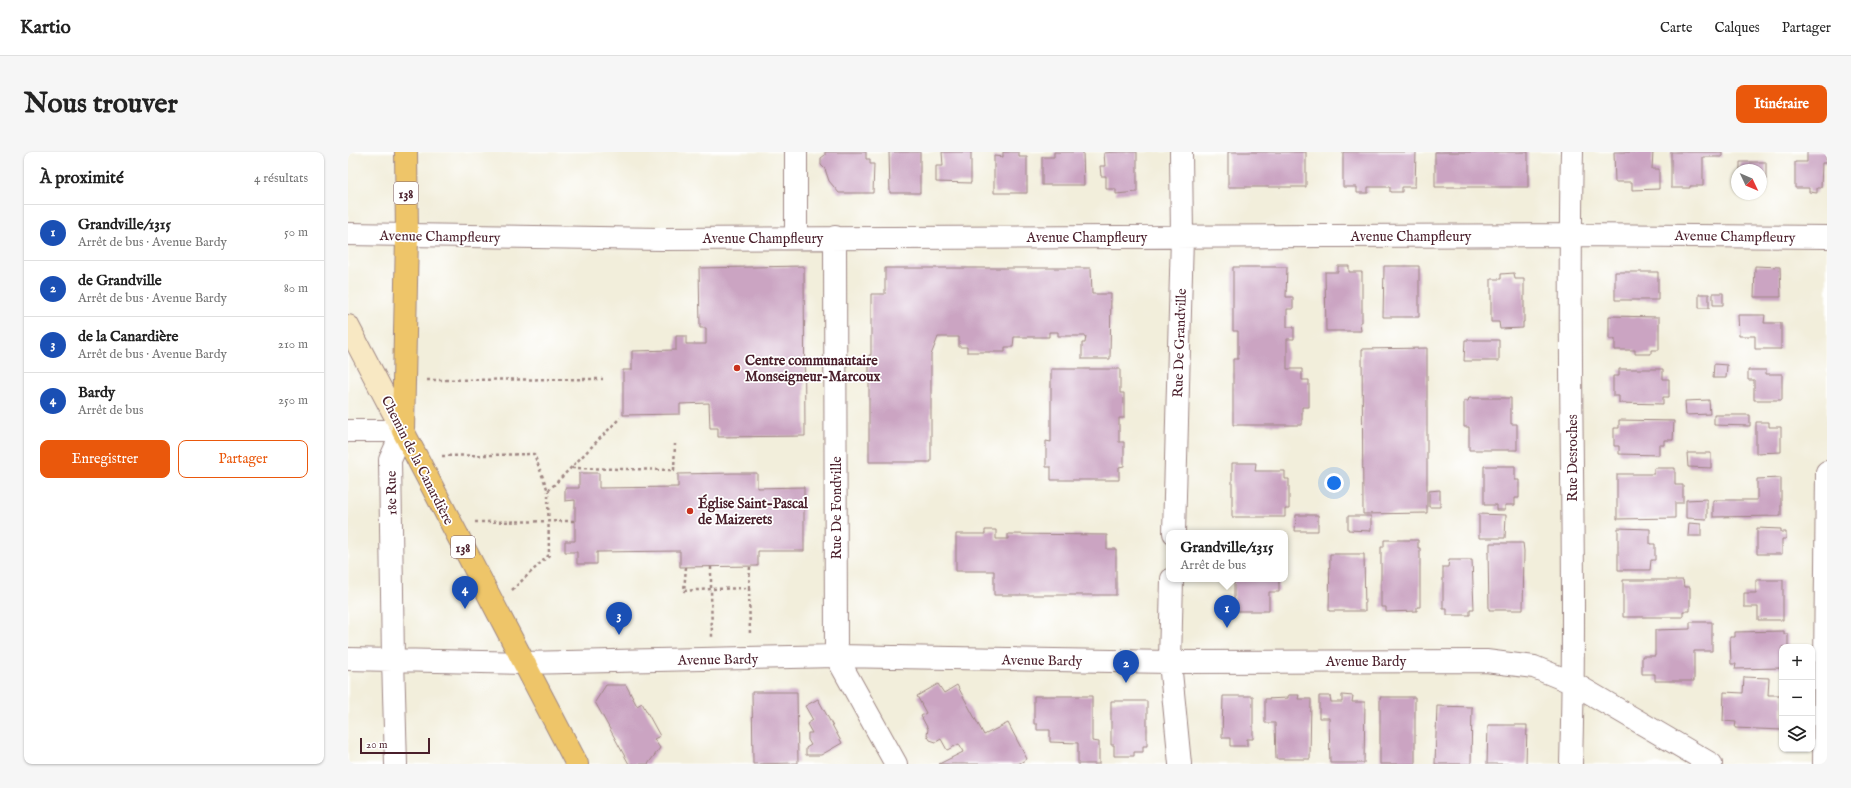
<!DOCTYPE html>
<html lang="fr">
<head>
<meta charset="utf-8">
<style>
	body { margin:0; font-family:"IM FELL English",serif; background:#f6f6f6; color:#222 }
	.controls { position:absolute; right:12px; bottom:12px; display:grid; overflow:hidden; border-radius:8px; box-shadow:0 1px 3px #0004 }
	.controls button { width:36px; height:36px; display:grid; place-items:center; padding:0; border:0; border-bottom:1px solid #e0e0e0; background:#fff; color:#222; font:20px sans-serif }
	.compass { position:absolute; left:1383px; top:12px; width:36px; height:36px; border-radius:50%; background:#fff; box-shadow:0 1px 3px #0004; rotate:134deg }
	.scale { position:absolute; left:12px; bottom:10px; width:70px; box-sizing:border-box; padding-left:4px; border:2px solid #4a1f2b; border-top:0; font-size:11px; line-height:14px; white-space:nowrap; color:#4a1f2b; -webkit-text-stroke:3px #fff; paint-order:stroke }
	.you { position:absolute; left:986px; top:331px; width:14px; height:14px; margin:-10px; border:3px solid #fff; border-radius:50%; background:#1a73e8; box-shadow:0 0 0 6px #1a73e833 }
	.badge { display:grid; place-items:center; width:26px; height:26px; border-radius:50%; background:#ea580c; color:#fff; font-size:13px; font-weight:700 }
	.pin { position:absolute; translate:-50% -33px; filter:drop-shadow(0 1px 2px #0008) }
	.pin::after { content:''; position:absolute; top:21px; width:14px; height:12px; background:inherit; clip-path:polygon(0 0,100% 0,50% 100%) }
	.popup { position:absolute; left:818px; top:378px; width:122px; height:52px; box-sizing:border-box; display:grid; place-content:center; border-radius:8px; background:#fff; filter:drop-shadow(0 1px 3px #0005); font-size:13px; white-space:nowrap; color:#767676 }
	.popup b { font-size:15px; color:#222 }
	.popup::after { content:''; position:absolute; left:50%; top:100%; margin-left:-8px; border:8px solid transparent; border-top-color:#fff }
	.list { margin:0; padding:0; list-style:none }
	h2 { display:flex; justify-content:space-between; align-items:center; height:52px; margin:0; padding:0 16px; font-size:17px }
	h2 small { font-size:13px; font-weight:400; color:#767676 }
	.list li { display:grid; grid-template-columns:26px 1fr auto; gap:12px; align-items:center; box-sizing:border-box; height:56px; padding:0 16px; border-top:1px solid #e0e0e0 }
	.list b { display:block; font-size:15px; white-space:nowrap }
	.list p { margin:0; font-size:13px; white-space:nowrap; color:#767676 }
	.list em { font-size:13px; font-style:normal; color:#767676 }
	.actions { display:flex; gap:8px; padding:12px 16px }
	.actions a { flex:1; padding:9px 0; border:1px solid #ea580c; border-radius:8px; text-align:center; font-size:14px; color:#ea580c }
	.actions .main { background:#ea580c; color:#fff }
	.icon { flex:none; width:22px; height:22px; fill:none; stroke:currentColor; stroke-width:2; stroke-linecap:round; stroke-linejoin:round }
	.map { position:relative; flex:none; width:1479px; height:612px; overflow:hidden; border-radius:8px }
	header { display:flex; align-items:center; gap:24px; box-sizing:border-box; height:56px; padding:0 20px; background:#fff; border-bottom:1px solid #e0e0e0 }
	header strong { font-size:19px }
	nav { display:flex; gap:22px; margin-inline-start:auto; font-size:14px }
	.intro { display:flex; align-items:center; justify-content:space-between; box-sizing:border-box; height:96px; padding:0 24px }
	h1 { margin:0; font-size:28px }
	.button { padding:10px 18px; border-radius:8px; background:#ea580c; color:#fff; font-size:14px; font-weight:700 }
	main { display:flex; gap:24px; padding:0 24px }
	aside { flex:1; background:#fff; border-radius:8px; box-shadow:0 1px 3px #0004 }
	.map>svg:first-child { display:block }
	.building { fill:#cba4c2 }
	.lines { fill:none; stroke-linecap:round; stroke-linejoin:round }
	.minor-casing { stroke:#9e8683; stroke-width:24 }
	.secondary-casing { stroke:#9e8683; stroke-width:24 }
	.primary-casing { stroke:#9e8683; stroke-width:24 }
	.path { stroke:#9e8683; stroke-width:2.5; stroke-dasharray:3 3; stroke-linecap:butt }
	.minor { stroke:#fff; stroke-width:22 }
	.secondary { stroke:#f8e8c3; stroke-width:22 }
	.primary { stroke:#eec569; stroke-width:22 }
	.poi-dot { fill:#c8321e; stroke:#fff; stroke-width:1.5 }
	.labels { text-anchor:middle; stroke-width:3.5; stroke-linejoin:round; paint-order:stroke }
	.shield { fill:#fff; stroke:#80626b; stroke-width:1 }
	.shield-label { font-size:13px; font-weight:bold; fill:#4a1f2b }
	.street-label { font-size:14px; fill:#4a1f2b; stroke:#fff }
	.poi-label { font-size:14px; font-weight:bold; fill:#4a1f2b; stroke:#fff; text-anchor:start }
</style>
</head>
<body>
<header>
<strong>Kartio</strong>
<nav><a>Carte</a><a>Calques</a><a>Partager</a></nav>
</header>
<div class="intro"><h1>Nous trouver</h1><a class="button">Itinéraire</a></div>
<main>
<aside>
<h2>À proximité<small>4 résultats</small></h2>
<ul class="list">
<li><span class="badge" style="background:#1a4fb4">1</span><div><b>Grandville/1315</b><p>Arrêt de bus · Avenue Bardy</p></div><em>50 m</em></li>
<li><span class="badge" style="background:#1a4fb4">2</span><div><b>de Grandville</b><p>Arrêt de bus · Avenue Bardy</p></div><em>80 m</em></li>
<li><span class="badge" style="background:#1a4fb4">3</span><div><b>de la Canardière</b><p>Arrêt de bus · Avenue Bardy</p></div><em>210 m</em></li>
<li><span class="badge" style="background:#1a4fb4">4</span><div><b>Bardy</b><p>Arrêt de bus</p></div><em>250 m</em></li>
</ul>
<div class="actions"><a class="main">Enregistrer</a><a>Partager</a></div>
</aside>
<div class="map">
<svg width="1479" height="612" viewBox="0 0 1479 612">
	<rect width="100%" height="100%" fill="#fff"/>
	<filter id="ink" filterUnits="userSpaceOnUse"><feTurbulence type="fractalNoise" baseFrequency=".025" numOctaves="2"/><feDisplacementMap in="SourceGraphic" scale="8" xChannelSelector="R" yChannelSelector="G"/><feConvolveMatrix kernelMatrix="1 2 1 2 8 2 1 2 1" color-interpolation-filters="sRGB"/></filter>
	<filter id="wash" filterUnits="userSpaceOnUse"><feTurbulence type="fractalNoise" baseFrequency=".012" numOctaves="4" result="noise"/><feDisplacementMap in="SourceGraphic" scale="16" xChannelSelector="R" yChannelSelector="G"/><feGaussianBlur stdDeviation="0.9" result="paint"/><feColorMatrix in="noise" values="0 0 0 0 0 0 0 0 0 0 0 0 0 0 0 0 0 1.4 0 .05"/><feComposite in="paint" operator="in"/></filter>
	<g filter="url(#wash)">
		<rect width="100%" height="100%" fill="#f2eedb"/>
		<g id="blocks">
			<path class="building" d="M 477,0 L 518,0 L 518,7 L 522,7 L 522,12 L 526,12 L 525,41 L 491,41 L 481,29 L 477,17 L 473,13 L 473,6 L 477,3 Z
				M 541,0 L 572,0 L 572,41 L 542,41 Z
				M 594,0 L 623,0 L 623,31 L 588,30 L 588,14 L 595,14 Z
				M 655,0 L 671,0 L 671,5 L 679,5 L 679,41 L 646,41 L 646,4 L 655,5 Z
				M 706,0 L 735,0 L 736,33 L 694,33 L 694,5 L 706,5 Z
				M 767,0 L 789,0 L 789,40 L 768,42 L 768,37 L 758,37 L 758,24 L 753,24 L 752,14 L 757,14 L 756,1 Z
				M 880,0 L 958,0 L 958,35 L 880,35 Z
				M 995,0 L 1068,0 L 1067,35 L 1054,35 L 1054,40 L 1042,40 L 1042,35 L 1020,35 L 1020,41 L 1009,41 L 1009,35 L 995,35 Z
				M 1087,0 L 1180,0 L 1180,35 L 1087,35 Z
				M 1266,0 L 1305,0 L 1304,17 L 1311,17 L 1311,37 L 1284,38 L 1284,30 L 1267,30 Z
				M 1323,0 L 1374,0 L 1374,5 L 1355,5 L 1355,34 L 1342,34 L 1342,36 L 1323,36 Z
				M 1459,0 L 1478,0 L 1478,11 L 1474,11 L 1473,36 L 1469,36 L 1469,41 L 1461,40 L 1461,36 L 1447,36 L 1447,10 L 1459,10 Z
				M 1392,10 L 1418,10 L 1418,37 L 1413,37 L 1413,18 L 1392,18 Z
				M 456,114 L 457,284 L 370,285 L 370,276 L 362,276 L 361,251 L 332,252 L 332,262 L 275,263 L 275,218 L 284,218 L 284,199 L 328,198 L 328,184 L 338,184 L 338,192 L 358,192 L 358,176 L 352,176 L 351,116 Z
				M 990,114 L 1001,114 L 1001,120 L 1014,120 L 1014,170 L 1012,170 L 1013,179 L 978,179 L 977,120 L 990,120 Z
				M 1036,114 L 1071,114 L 1071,165 L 1035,165 Z
				M 1407,114 L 1432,115 L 1433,145 L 1406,145 Z
				M 885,115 L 939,115 L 938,145 L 945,145 L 945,157 L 939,157 L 939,175 L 946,175 L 946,187 L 939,187 L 939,217 L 954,217 L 954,228 L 961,228 L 961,255 L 954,255 L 954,273 L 885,273 L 885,207 L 890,207 L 890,179 L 885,179 Z
				M 537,116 L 743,116 L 744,142 L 763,142 L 762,207 L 734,207 L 734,191 L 737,191 L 738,184 L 710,184 L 710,180 L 701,180 L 701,185 L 666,185 L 665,195 L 657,195 L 657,200 L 619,200 L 619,195 L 611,195 L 611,185 L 590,185 L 583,203 L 583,310 L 521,310 L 521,203 L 523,203 L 523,142 L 537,142 Z
				M 1267,120 L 1310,120 L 1310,148 L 1267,148 Z
				M 1166,121 L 1167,127 L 1176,127 L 1176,170 L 1175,170 L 1175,176 L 1152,177 L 1151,170 L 1143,170 L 1143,127 L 1153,127 L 1153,122 Z
				M 1365,141 L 1375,141 L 1375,153 L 1365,153 Z
				M 1351,142 L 1361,142 L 1361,156 L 1351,156 Z
				M 1390,163 L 1417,163 L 1416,171 L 1433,171 L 1433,197 L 1407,197 L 1407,184 L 1391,184 Z
				M 1261,164 L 1311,165 L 1311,198 L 1303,198 L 1303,202 L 1287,202 L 1287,198 L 1267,198 L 1267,187 L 1261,187 Z
				M 1117,188 L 1151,188 L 1151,209 L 1116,209 Z
				M 1079,196 L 1079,361 L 1015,362 L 1014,197 Z
				M 1366,212 L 1379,213 L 1378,226 L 1365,226 Z
				M 703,217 L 772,217 L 772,241 L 776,241 L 776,266 L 771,266 L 771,290 L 776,290 L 776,314 L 771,315 L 771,328 L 703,328 L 703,315 L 698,315 L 698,289 L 703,290 Z
				M 1271,217 L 1315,217 L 1315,227 L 1321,227 L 1321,245 L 1315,245 L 1315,252 L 1271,251 L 1271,244 L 1265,244 L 1265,224 L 1271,224 Z
				M 1400,218 L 1418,218 L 1418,222 L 1434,222 L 1434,248 L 1406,248 L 1406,228 L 1400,228 Z
				M 1121,246 L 1163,246 L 1163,272 L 1169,272 L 1169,298 L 1121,298 L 1121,275 L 1116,275 L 1116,249 L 1120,249 Z
				M 1361,248 L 1362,262 L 1338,263 L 1337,249 Z
				M 1366,263 L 1402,263 L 1402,274 L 1366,273 Z
				M 1271,268 L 1326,269 L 1325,288 L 1316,288 L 1316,293 L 1311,293 L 1311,303 L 1271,302 L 1271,294 L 1266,294 L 1266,276 L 1271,276 Z
				M 1408,270 L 1421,270 L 1421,275 L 1433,275 L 1433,300 L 1408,301 Z
				M 1339,301 L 1363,301 L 1363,316 L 1340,315 Z
				M 884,311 L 908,311 L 907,319 L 937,319 L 937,327 L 941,327 L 941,357 L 937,357 L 937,365 L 884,365 Z
				M 1136,314 L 1167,314 L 1167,328 L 1171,328 L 1171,346 L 1167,346 L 1167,353 L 1157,353 L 1157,358 L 1148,358 L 1148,353 L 1136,353 Z
				M 1306,316 L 1327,316 L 1327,333 L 1335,333 L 1335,351 L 1327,351 L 1327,366 L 1269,367 L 1269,322 L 1306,322 Z
				M 231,321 L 251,321 L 251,336 L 330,335 L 330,322 L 386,321 L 409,321 L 409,336 L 456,335 L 456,399 L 410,399 L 410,414 L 332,415 L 332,399 L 249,400 L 249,412 L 229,412 L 229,400 L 217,400 L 217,389 L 227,389 L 227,348 L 217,349 L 217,336 L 231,336 Z
				M 1433,326 L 1433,364 L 1365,365 L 1365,348 L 1409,348 L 1409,327 Z
				M 1092,338 L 1092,355 L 1081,355 L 1081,339 Z
				M 1359,347 L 1359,367 L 1338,366 L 1338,348 Z
				M 1131,362 L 1158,363 L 1157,386 L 1131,386 Z
				M 948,363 L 970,363 L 970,379 L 947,379 Z
				M 1000,364 L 1023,364 L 1023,379 L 1000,378 Z
				M 1341,371 L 1353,372 L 1353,384 L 1340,384 Z
				M 1270,376 L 1302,377 L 1302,392 L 1307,392 L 1307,408 L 1303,408 L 1302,418 L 1270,418 Z
				M 1409,376 L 1433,377 L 1433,380 L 1438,380 L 1438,387 L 1434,387 L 1434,402 L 1409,402 Z
				M 637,378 L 648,378 L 648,387 L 660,387 L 660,382 L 759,383 L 759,397 L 768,397 L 768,443 L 646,443 L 646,419 L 608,419 L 608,382 L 637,382 Z
				M 1036,388 L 1070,388 L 1070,396 L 1072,396 L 1072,455 L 1069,455 L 1069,459 L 1038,460 L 1038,455 L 1033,455 L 1033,395 L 1036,395 Z
				M 1142,391 L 1175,391 L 1176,399 L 1175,458 L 1141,458 L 1140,400 L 1142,400 Z
				M 982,402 L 1016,402 L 1017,459 L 981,459 Z
				M 1101,408 L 1124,408 L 1126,457 L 1122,457 L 1122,463 L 1099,463 L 1099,457 L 1095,457 L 1095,415 L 1100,415 Z
				M 886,427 L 931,427 L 931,440 L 921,440 L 921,459 L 886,459 Z
				M 1275,428 L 1335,428 L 1336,435 L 1342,435 L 1342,459 L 1335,459 L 1335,465 L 1275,465 Z
				M 1408,428 L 1435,428 L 1435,468 L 1410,468 L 1410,455 L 1396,455 L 1396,441 L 1408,441 Z
				M 1342,470 L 1364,470 L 1364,499 L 1346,499 L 1346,529 L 1307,529 L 1307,522 L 1294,522 L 1294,504 L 1307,504 L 1307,478 L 1342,477 Z
				M 1436,479 L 1436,482 L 1440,482 L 1440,495 L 1434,495 L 1434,516 L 1387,517 L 1388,512 L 1383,512 L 1382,485 L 1387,485 L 1387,480 Z
				M 1396,525 L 1421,526 L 1420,543 L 1434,543 L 1434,578 L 1387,576 L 1388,570 L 1375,569 L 1376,540 L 1395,541 Z
				M 590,532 L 596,541 L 609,533 L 636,583 L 660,571 L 679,607 L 670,612 L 591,612 L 615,600 L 611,592 L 599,598 L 593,587 L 588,590 L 582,588 L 579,583 L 580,577 L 573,564 L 578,561 L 569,544 Z
				M 258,533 L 278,533 L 289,554 L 294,551 L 312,584 L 306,587 L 312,596 L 300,612 L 281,612 L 247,550 Z
				M 404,540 L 449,540 L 450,611 L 405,612 Z
				M 940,543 L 951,543 L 950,547 L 963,547 L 962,607 L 928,607 L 927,571 L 917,571 L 917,547 L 940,546 Z
				M 994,543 L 1005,544 L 1004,550 L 1017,550 L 1016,611 L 982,611 L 981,566 L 971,566 L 971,544 L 982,544 L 983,550 L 994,550 Z
				M 686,544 L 744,544 L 744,589 L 751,590 L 751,612 L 730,612 L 730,591 L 702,590 L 702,578 L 689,578 L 689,572 L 686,572 Z
				M 875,544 L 905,544 L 905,587 L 899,587 L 899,594 L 882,594 L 882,586 L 874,586 Z
				M 1032,545 L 1067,545 L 1067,612 L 1032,612 Z
				M 470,547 L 494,591 L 473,603 L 458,603 L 458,596 L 463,593 L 460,588 L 460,581 L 464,581 L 459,572 L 465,568 L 457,554 Z
				M 763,549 L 799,549 L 799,594 L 795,594 L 795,600 L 786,600 L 786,604 L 766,604 L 766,593 L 763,593 Z
				M 1089,554 L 1124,555 L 1123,612 L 1087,612 Z
				M 1140,573 L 1179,573 L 1178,612 L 1139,612 Z"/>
		</g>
	</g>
	<g filter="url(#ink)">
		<use href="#blocks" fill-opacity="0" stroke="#9e8683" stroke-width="1"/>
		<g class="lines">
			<g class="minor-casing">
				<path id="minor" d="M 448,0 L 448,85
					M 0,82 L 314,87 L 1222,83 L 1479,85
					M 487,85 L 488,504 L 548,612
					M 0,279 L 55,279 L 42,308 L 45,507 L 48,612
					M 826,381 L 834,85 L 833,0
					M 824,427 L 822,510 L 832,612
					M 0,507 L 175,511 L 488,504 L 822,510 L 1138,509 L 1186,515 L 1225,531 L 1363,612
					M 1223,612 C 1229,408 1219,204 1224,0
					M 1476,612 L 1479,320"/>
			</g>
			<g class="secondary-casing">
				<path id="secondary" d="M 0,174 L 55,279"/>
			</g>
			<g class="primary-casing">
				<path id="primary" d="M 58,0 L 59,83 L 55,279 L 229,612"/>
			</g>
			<path class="path" d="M 79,228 L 255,227
				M 94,304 L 186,302 L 200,339 L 272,266
				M 224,316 L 326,318 L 327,292
				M 127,370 L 227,369
				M 338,415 L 336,439 L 363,437 L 364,485
				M 363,415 L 363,437 L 401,436 L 402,414
				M 401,436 L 402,484
				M 164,438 L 201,403 L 200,339"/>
			<use href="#minor" class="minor"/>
			<use href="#secondary" class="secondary"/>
			<use href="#primary" class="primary"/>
		</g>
	</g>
	<g class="poi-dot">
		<circle cx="389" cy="216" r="4"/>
		<circle cx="342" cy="359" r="4"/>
	</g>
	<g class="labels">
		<g class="shield">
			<rect x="46" y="30" width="24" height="22" rx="3"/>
			<rect x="103" y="384" width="24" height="22" rx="3"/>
		</g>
		<g class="shield-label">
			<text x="58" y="46">138</text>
			<text x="115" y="400">138</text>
		</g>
		<g class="street-label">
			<text transform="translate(92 84) rotate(1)" y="5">Avenue Champfleury</text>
			<text x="1063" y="89">Avenue Champfleury</text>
			<text transform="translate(1387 84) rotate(1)" y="5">Avenue Champfleury</text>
			<text x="739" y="90">Avenue Champfleury</text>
			<text x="415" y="91">Avenue Champfleury</text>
			<text transform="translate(831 191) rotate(-88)" y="5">Rue De Grandville</text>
			<text transform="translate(1224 306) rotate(-90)" y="5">Rue Desroches</text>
			<text transform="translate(70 308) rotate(63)" y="5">Chemin de la Canardière</text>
			<text transform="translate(43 341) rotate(-91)" y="5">18e Rue</text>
			<text transform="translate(488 356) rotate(-90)" y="5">Rue De Fondville</text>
			<text transform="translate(370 507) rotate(-1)" y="5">Avenue Bardy</text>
			<text transform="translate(694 508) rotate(1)" y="5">Avenue Bardy</text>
			<text x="1018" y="514">Avenue Bardy</text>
		</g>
		<g class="poi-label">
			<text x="397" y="213">Centre communautaire<tspan x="397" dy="16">Monseigneur-Marcoux</tspan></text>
			<text x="350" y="356">Église Saint-Pascal<tspan x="350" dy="16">de Maizerets</tspan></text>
		</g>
	</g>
</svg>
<div class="controls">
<button>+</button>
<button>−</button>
<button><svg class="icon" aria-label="layers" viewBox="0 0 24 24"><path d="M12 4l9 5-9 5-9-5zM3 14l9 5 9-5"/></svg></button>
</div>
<svg class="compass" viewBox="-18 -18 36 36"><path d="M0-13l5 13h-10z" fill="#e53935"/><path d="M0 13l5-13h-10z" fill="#767676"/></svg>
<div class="scale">20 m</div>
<div class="you"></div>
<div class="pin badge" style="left:879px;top:476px;background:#1a4fb4">1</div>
<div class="popup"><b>Grandville/1315</b>Arrêt de bus</div>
<div class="pin badge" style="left:778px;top:531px;background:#1a4fb4">2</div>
<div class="pin badge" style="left:271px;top:483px;background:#1a4fb4">3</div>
<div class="pin badge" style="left:117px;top:457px;background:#1a4fb4">4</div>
</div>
</main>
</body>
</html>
